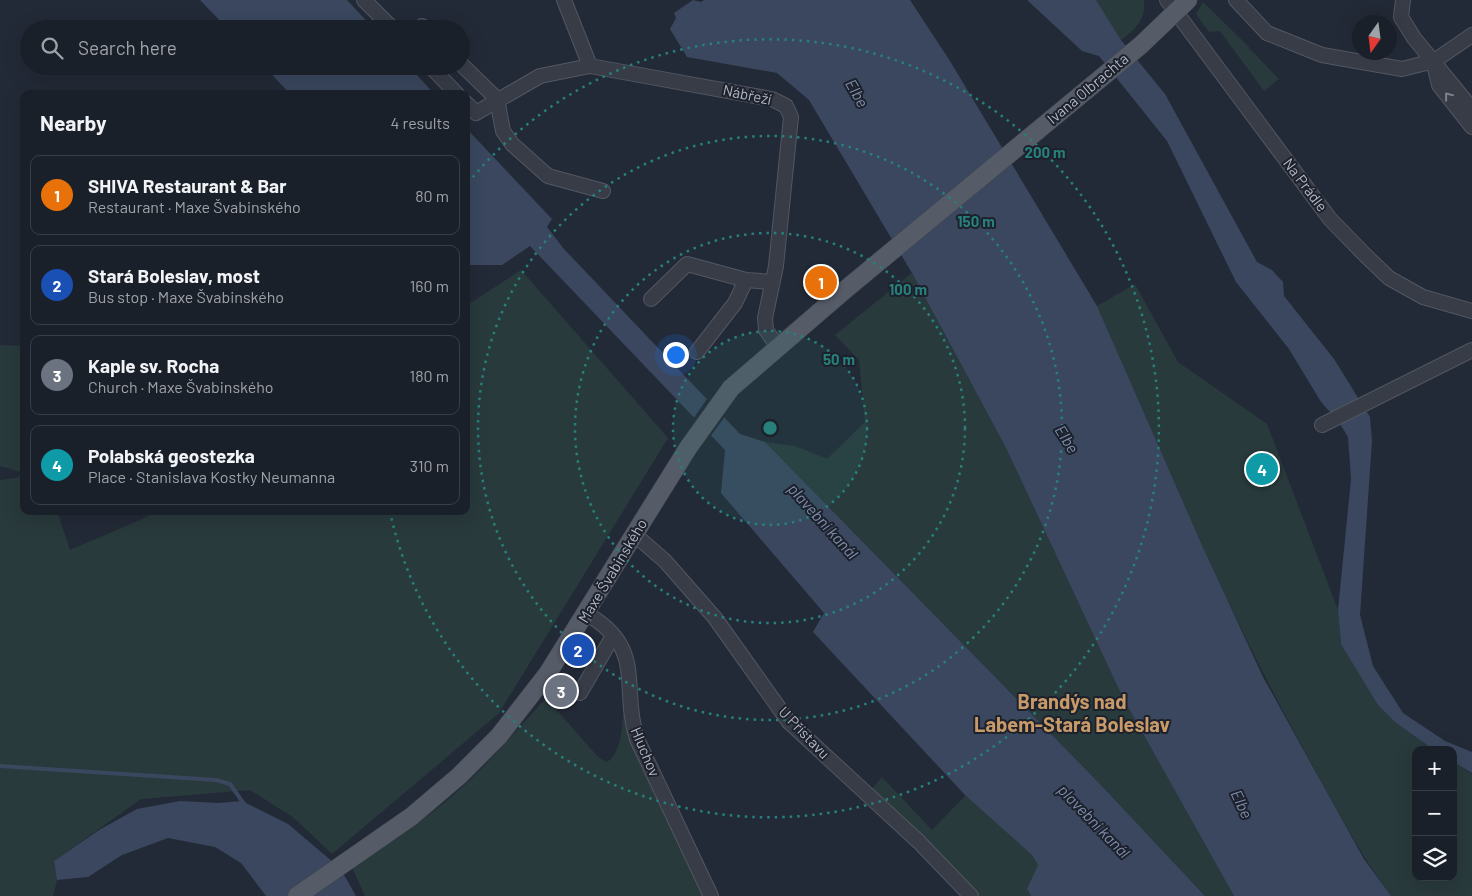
<!DOCTYPE html>
<html lang="en">
<head>
<meta charset="utf-8">
<style>
	body { margin:0; font-family:Barlow,sans-serif; background:#232831; color:#f1f3f6 }
	.controls { position:absolute; right:15px; bottom:15px; display:grid; overflow:hidden; border-radius:10px; box-shadow:0 5px 20px #0002 }
	.controls button { width:45px; height:45px; display:grid; place-items:center; padding:0; border:0; border-bottom:1px solid #383e46; background:#1a2029; color:#f1f3f6; font:25px sans-serif }
	.compass { position:absolute; left:1352px; top:15px; width:45px; height:45px; border-radius:50%; background:#1a2029; box-shadow:0 5px 20px #0002; rotate:194deg }
	.you { position:absolute; left:675px; top:354px; width:18px; height:18px; margin:-12px; border:4px solid #fff; border-radius:50%; background:#1a73e8; box-shadow:0 0 0 8px #1a73e833 }
	.badge { display:grid; place-items:center; width:32px; height:32px; border-radius:50%; background:#8eabec; color:#fff; font-size:16px; font-weight:700 }
	.pin { position:absolute; translate:-50% -50%; border:2px solid #fff; box-shadow:0 1px 5px #0006 }
	.list { margin:0; padding:0; list-style:none }
	h2 { display:flex; justify-content:space-between; align-items:center; height:65px; margin:0; padding:0 20px; font-size:21px }
	h2 small { font-size:16px; font-weight:400; color:#9fa3a8 }
	.list li { display:grid; grid-template-columns:32px 1fr auto; gap:15px; align-items:center; box-sizing:border-box; height:80px; margin:0 10px 10px; padding:0 10px; border:1px solid #383e46; border-radius:10px }
	.list b { display:block; font-size:19px; white-space:nowrap }
	.list p { margin:0; font-size:16px; white-space:nowrap; color:#9fa3a8 }
	.list em { font-size:16px; font-style:normal; color:#9fa3a8 }
	.icon { flex:none; width:28px; height:28px; fill:none; stroke:currentColor; stroke-width:2; stroke-linecap:round; stroke-linejoin:round }
	.map { position:relative; flex:none; width:1472px; height:896px; overflow:hidden }
	.search { position:absolute; background:#1a2029; box-shadow:0 5px 20px #0002; left:20px; top:20px; width:450px; height:55px; display:flex; align-items:center; gap:12px; box-sizing:border-box; padding:0 18px; border-radius:28px; color:#9fa3a8; font-size:19px }
	.panel { position:absolute; background:#1a2029; box-shadow:0 5px 20px #0002; left:20px; top:90px; width:450px; height:425px; border-radius:10px }
	.map>svg:first-child { display:block }
	.green { fill:#293a3c }
	.water { fill:#3a475e }
	.pier { fill:#232a37 }
	.lines { fill:none; stroke-linecap:round; stroke-linejoin:round }
	.stream { stroke:#3a475e; stroke-width:4 }
	.minor-casing { stroke:#525762; stroke-width:16 }
	.major-casing { stroke:#404551; stroke-width:19 }
	.minor { stroke:#373c47; stroke-width:14 }
	.major { stroke:#555b67; stroke-width:18 }
	.oneway { stroke:#7b808c }
	.ring { fill:none; stroke:#27807b; stroke-width:2.5; stroke-dasharray:2.5 5 }
	.labels { text-anchor:middle; stroke-width:4; stroke-linejoin:round; paint-order:stroke }
	.street-label { font-size:15px; fill:#b2b7c4; stroke:#1c212c }
	.water-label { font-size:16px; font-style:italic; fill:#7c8ca9; stroke:#1c212c }
	.district-label { font-size:20px; font-weight:bold; fill:#c89969; stroke:#1c212c }
	.centre { fill:#27807b; stroke:#1c212c; stroke-width:2.5 }
	.ring-label { font-size:15px; text-anchor:middle; font-weight:bold; fill:#27807b; stroke:#1c212c; stroke-width:4; stroke-linejoin:round; paint-order:stroke }
</style>
</head>
<body>
<div class="map">
<svg width="1472" height="896" viewBox="0 0 1472 896">
	<rect width="100%" height="100%" fill="#232a37"/>
	<path class="green" d="M 1096,0 L 1144,0 C 1146,19 1136,29 1121,40 Z
		M 1203,2 L 1249,47 L 1249,50 L 1250,49 L 1279,79 L 1264,91 L 1220,31 L 1209,32 L 1196,14 Z
		M 521,270 L 668,438 L 499,713 L 332,854 L 294,818 L 250,790 L 141,799 L 54,861 L 57,880 L 53,896 L 0,896 L 0,480 L 16,478 L 24,473 L 24,511 L 57,511 L 70,550 L 147,517 L 156,511 L 466,511 L 466,306 Z
		M 912,273 L 1006,448 L 1123,698 L 1234,896 L 1205,896 L 1101,785 L 765,442 L 795,446 L 827,459 L 865,422 L 859,360 L 835,335 Z
		M 1135,284 L 1178,362 L 1267,424 L 1338,610 L 1341,644 L 1395,722 L 1434,750 L 1416,750 L 1416,877 L 1453,877 L 1453,762 L 1472,774 L 1472,896 L 1391,896 C 1359,852 1334,805 1308,757 C 1227,612 1163,458 1097,306 Z
		M 0,345 L 24,346 L 24,454 L 20,472 L 0,466 Z
		M 546,698 L 599,758 L 607,762 C 621,753 622,730 623,714 L 706,896 L 365,896 L 351,865 C 384,844 420,824 450,798 C 485,768 515,732 546,698 Z
		M 882,777 L 932,830 L 966,795 L 1032,855 L 1038,865 L 1028,889 L 1031,896 L 980,896 L 871,790 Z"/>
	<path class="water" d="M 200,0 L 347,0 L 374,29 L 228,29 Z
		M 693,0 L 701,2 L 704,0 L 910,0 L 950,61 L 1097,306 L 1201,543 L 1263,677 L 1364,859 L 1391,896 L 1234,896 L 1123,698 L 1006,448 L 912,273 L 809,100 L 777,73 L 687,57 L 670,29 L 676,18 L 674,13 Z
		M 1027,0 L 1096,0 L 1121,40 L 1165,94 L 1257,262 L 1272,270 L 1283,282 L 1284,296 L 1334,359 L 1370,417 L 1372,441 L 1360,615 L 1373,666 L 1403,713 L 1445,741 L 1472,752 L 1472,773 L 1453,762 L 1453,750 L 1434,750 L 1395,722 L 1378,705 L 1341,644 L 1338,610 L 1351,479 L 1348,437 L 1339,422 L 1321,402 L 1289,349 L 1236,282 L 1167,141 L 1099,56 L 1082,51 Z
		M 264,66 L 409,66 L 434,94 L 290,94 Z
		M 466,128 L 552,219 L 547,227 L 564,249 L 740,434 L 765,442 L 1101,785 L 1205,896 L 1031,896 L 1027,889 L 1038,865 L 1032,855 L 965,795 L 813,632 L 824,613 L 721,493 L 725,450 L 530,246 L 502,265 L 466,265 Z
		M 180,801 L 219,803 L 242,801 L 288,824 L 340,868 L 356,896 L 266,896 L 241,863 L 215,847 L 168,838 L 122,855 L 88,877 L 57,880 L 54,861 L 99,830 L 137,809 Z"/>
	<path class="pier" d="M 709,396 L 726,415 L 710,437 L 693,419 Z"/>
	<g class="lines">
		<path class="stream" d="M 0,766 L 216,780 L 230,784 L 244,804"/>
		<g class="minor-casing">
			<path id="minor" d="M 364,0 L 393,29
				M 564,0 L 590,66
				M 1167,0 L 1330,219 L 1366,256 L 1389,278 L 1423,297 L 1472,311
				M 1236,0 L 1267,33 L 1322,55 L 1402,69 L 1434,61 L 1472,35
				M 1403,0 L 1401,17 L 1414,38 L 1472,109
				M 422,26 L 425,29
				M 461,64 L 497,99 L 503,131 L 512,144 L 548,176 L 603,191
				M 1434,64 L 1439,85 L 1472,127
				M 430,66 L 457,94
				M 466,103 L 476,113 L 540,76 L 590,66 L 772,99 L 786,106 L 791,117 L 776,266 L 765,318 L 766,330 L 778,347
				M 651,299 L 687,264 L 746,280 L 772,282
				M 697,352 L 735,303 L 746,280
				M 1322,425 L 1472,350
				M 634,534 L 665,561 L 715,618 L 789,722 L 919,842 L 971,896
				M 587,614 C 647,649 620,686 637,739 L 711,896
				M 580,693 L 613,636"/>
		</g>
		<g class="major-casing">
			<path id="major" d="M 297,896 L 412,816 L 459,776 L 499,736 L 548,673 L 688,448 L 731,388 L 846,289 L 1141,45 L 1188,0"/>
		</g>
		<use href="#minor" class="minor"/>
		<use href="#major" class="major"/>
	</g>
	<defs><path id="oneway-chevron" d="M-2-3.5L2.5 0L-2 3.5" fill="none" stroke-width="1.6" stroke-linecap="round" stroke-linejoin="round" transform="scale(1.25)"/></defs>
	<use class="oneway" href="#oneway-chevron" transform="translate(1448 96) rotate(-128)"/>
	<circle cx="770" cy="428" r="97" fill="#27807b" fill-opacity=".12"/>
	<g class="ring">
		<circle cx="770" cy="428" r="97"/>
		<circle cx="770" cy="428" r="195"/>
		<circle cx="770" cy="428" r="292"/>
		<path d="M468 183A389 389 0 1 1 390 512"/>
	</g>
	<g class="labels">
		<g class="street-label">
			<text transform="translate(1088 89) rotate(-40)" y="5">Ivana Olbrachta</text>
			<text transform="translate(747 95) rotate(12)" y="5">Nábřeží</text>
			<text transform="translate(1305 185) rotate(53)" y="5">Na Prádle</text>
			<text transform="translate(613 571) rotate(-59)" y="5">Maxe Švabinského</text>
			<text transform="translate(804 733) rotate(46)" y="5">U Přístavu</text>
			<text transform="translate(645 752) rotate(67)" y="5">Hluchov</text>
		</g>
		<g class="water-label">
			<text transform="translate(857 93) rotate(60)" y="6">Elbe</text>
			<text transform="translate(1067 439) rotate(58)" y="6">Elbe</text>
			<text transform="translate(823 521) rotate(48)" y="6">plavební kanál</text>
			<text transform="translate(1242 804) rotate(65)" y="6">Elbe</text>
			<text transform="translate(1094 821) rotate(46)" y="6">plavební kanál</text>
		</g>
		<g class="district-label">
			<text x="1072" y="709">Brandýs nad<tspan x="1072" dy="23">Labem-Stará Boleslav</tspan></text>
		</g>
	</g>
	<circle cx="770" cy="428" r="8" class="centre"/>
	<g class="ring-label">
		<text x="1045" y="158">200 m</text>
		<text x="976" y="227">150 m</text>
		<text x="908" y="295">100 m</text>
		<text x="839" y="365">50 m</text>
	</g>
</svg>
<div class="controls">
<button>+</button>
<button>−</button>
<button><svg class="icon" aria-label="layers" viewBox="0 0 24 24"><path d="M12 4l9 5-9 5-9-5zM3 14l9 5 9-5"/></svg></button>
</div>
<svg class="compass" viewBox="-18 -18 36 36"><path d="M0-13l5 13h-10z" fill="#e53935"/><path d="M0 13l5-13h-10z" fill="#9fa3a8"/></svg>
<div class="you"></div>
<div class="pin badge" style="left:821px;top:282px;background:#e8710a">1</div>
<div class="pin badge" style="left:578px;top:650px;background:#1a4fb4">2</div>
<div class="pin badge" style="left:561px;top:691px;background:#6b7280">3</div>
<div class="pin badge" style="left:1262px;top:469px;background:#0f9aa8">4</div>
<div class="search"><svg class="icon" aria-label="search" viewBox="0 0 24 24"><circle cx="10" cy="10" r="6"/><path d="M15 15l6 6"/></svg>Search here</div>
<section class="panel">
<h2>Nearby<small>4 results</small></h2>
<ul class="list">
<li><span class="badge" style="background:#e8710a">1</span><div><b>SHIVA Restaurant &amp; Bar</b><p>Restaurant · Maxe Švabinského</p></div><em>80 m</em></li>
<li><span class="badge" style="background:#1a4fb4">2</span><div><b>Stará Boleslav, most</b><p>Bus stop · Maxe Švabinského</p></div><em>160 m</em></li>
<li><span class="badge" style="background:#6b7280">3</span><div><b>Kaple sv. Rocha</b><p>Church · Maxe Švabinského</p></div><em>180 m</em></li>
<li><span class="badge" style="background:#0f9aa8">4</span><div><b>Polabská geostezka</b><p>Place · Stanislava Kostky Neumanna</p></div><em>310 m</em></li>
</ul>
</section>
</div>
</body>
</html>
